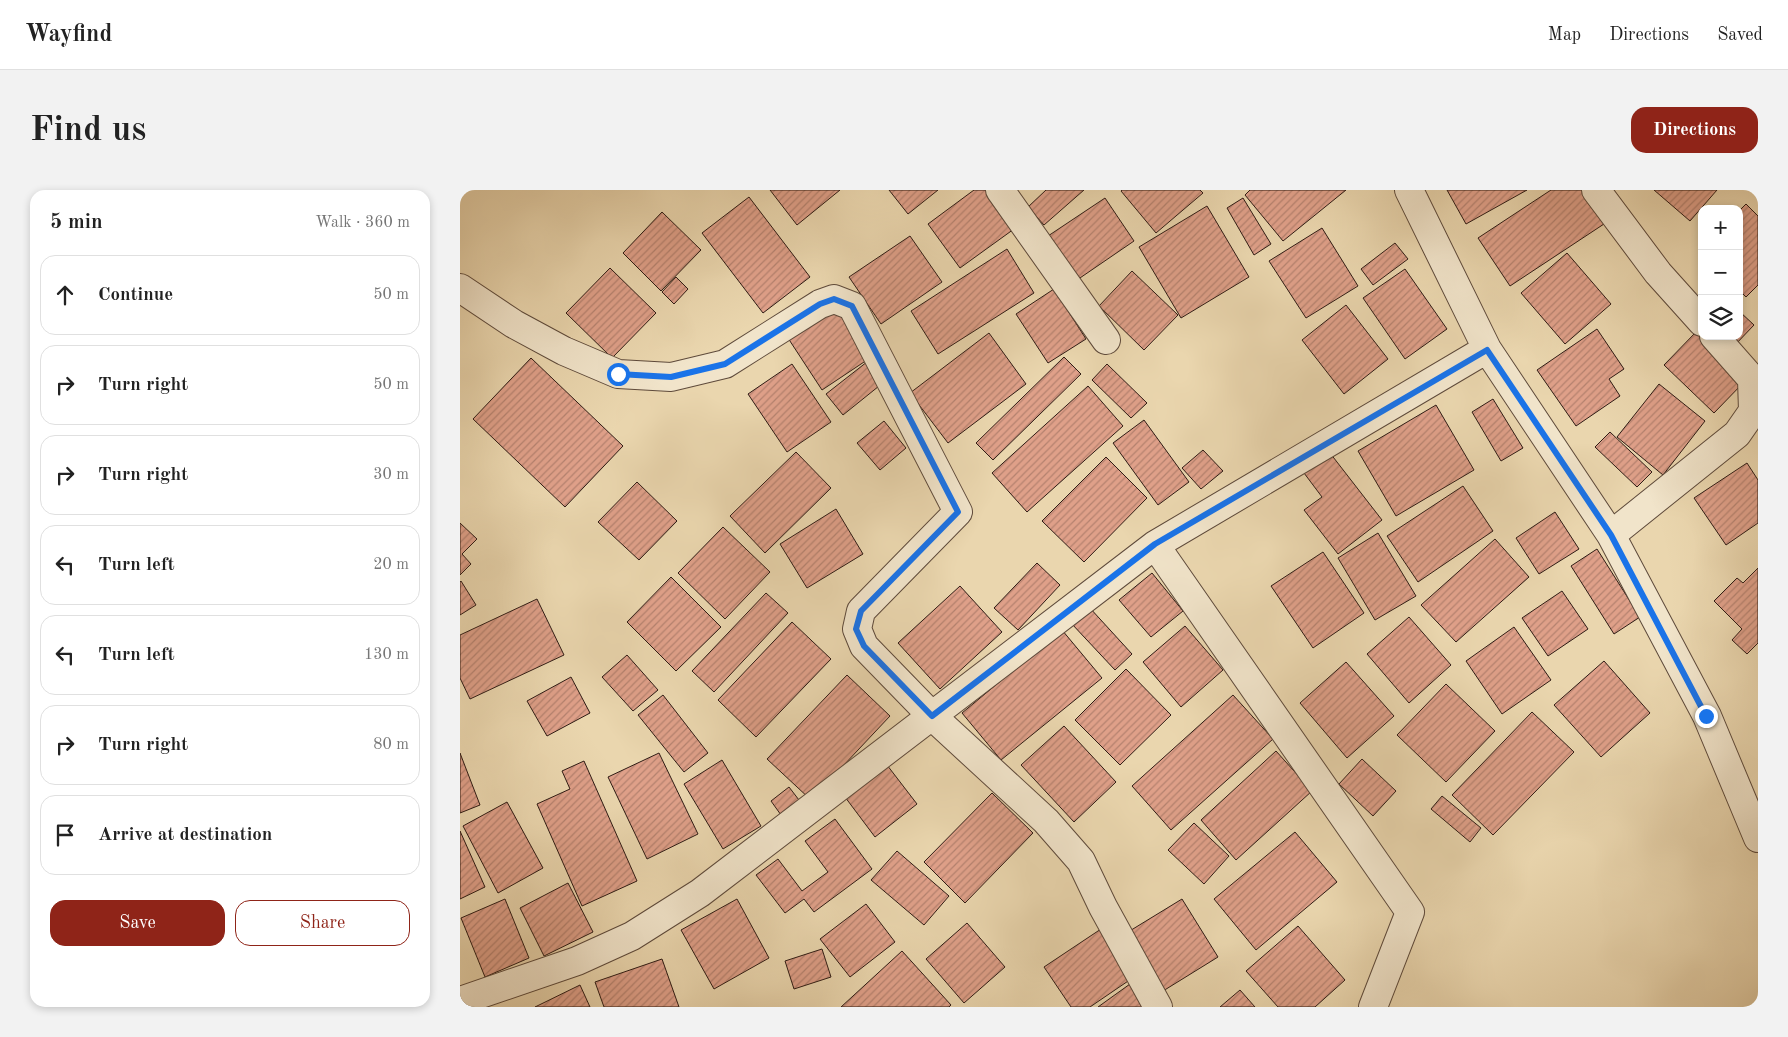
<!DOCTYPE html>
<html lang="en">
<head>
<meta charset="utf-8">
<style>
	body { margin:0; font-family:"Old Standard TT",serif; background:#f2f2f2; color:#222 }
	.controls { position:absolute; right:15px; top:15px; display:grid; overflow:hidden; border-radius:10px; box-shadow:0 2px 8px #0003 }
	.controls button { width:45px; height:45px; display:grid; place-items:center; padding:0; border:0; border-bottom:1px solid #e0e0e0; background:#fff; color:#222; font:25px sans-serif }
	.stop { position:absolute; width:15px; height:15px; margin:-11px; border:4px solid #1a73e8; border-radius:50%; background:#fff }
	.stop.end { background:#1a73e8; border-color:#fff; box-shadow:0 1px 5px #0008 }
	.list { margin:0; padding:0; list-style:none }
	h2 { display:flex; justify-content:space-between; align-items:center; height:65px; margin:0; padding:0 20px; font-size:21px }
	h2 small { font-size:16px; font-weight:400; color:#767676 }
	.list li { display:grid; grid-template-columns:32px 1fr auto; gap:15px; align-items:center; box-sizing:border-box; height:80px; margin:0 10px 10px; padding:0 10px; border:1px solid #e0e0e0; border-radius:15px }
	.list b { display:block; font-size:19px; white-space:nowrap }
	.list em { font-size:16px; font-style:normal; color:#767676 }
	.actions { display:flex; gap:10px; padding:15px 20px }
	.actions a { flex:1; padding:11px 0; border:1px solid #8f2418; border-radius:15px; text-align:center; font-size:18px; color:#8f2418 }
	.actions .main { background:#8f2418; color:#fff }
	.icon { flex:none; width:28px; height:28px; fill:none; stroke:currentColor; stroke-width:2; stroke-linecap:round; stroke-linejoin:round }
	.map { position:relative; flex:none; width:1298px; height:817px; overflow:hidden; border-radius:15px }
	header { display:flex; align-items:center; gap:30px; box-sizing:border-box; height:70px; padding:0 25px; background:#fff; border-bottom:1px solid #e0e0e0 }
	header strong { font-size:24px }
	nav { display:flex; gap:28px; margin-inline-start:auto; font-size:18px }
	.intro { display:flex; align-items:center; justify-content:space-between; box-sizing:border-box; height:120px; padding:0 30px }
	h1 { margin:0; font-size:35px }
	.button { padding:12px 22px; border-radius:15px; background:#8f2418; color:#fff; font-size:18px; font-weight:700 }
	main { display:flex; gap:30px; padding:0 30px }
	aside { flex:1; background:#fff; border-radius:15px; box-shadow:0 2px 8px #0003 }
	.map>svg:first-child { display:block }
	.building { fill:url(#building-hatch); stroke:#2f1c15 }
	.lines { fill:none; stroke-linecap:round; stroke-linejoin:round }
	.minor-casing { stroke:#5e4a3b; stroke-width:30 }
	.minor { stroke:#f1e4ca; stroke-width:28 }
	.route { stroke:#1a73e8; stroke-width:6 }
</style>
</head>
<body>
<header>
<strong>Wayfind</strong>
<nav><a>Map</a><a>Directions</a><a>Saved</a></nav>
</header>
<div class="intro"><h1>Find us</h1><a class="button">Directions</a></div>
<main>
<aside>
<h2>5 min<small>Walk · 360 m</small></h2>
<ul class="list">
<li><svg class="icon" aria-label="ahead" viewBox="0 0 24 24"><path d="M12 20V5M6 11l6-6 6 6"/></svg><div><b>Continue</b></div><em>50 m</em></li>
<li><svg class="icon" aria-label="right" viewBox="0 0 24 24"><path d="M7 20v-9h11M14 6l5 5-5 5"/></svg><div><b>Turn right</b></div><em>50 m</em></li>
<li><svg class="icon" aria-label="right" viewBox="0 0 24 24"><path d="M7 20v-9h11M14 6l5 5-5 5"/></svg><div><b>Turn right</b></div><em>30 m</em></li>
<li><svg class="icon" aria-label="left" viewBox="0 0 24 24"><path d="M17 20v-9H6M10 6l-5 5 5 5"/></svg><div><b>Turn left</b></div><em>20 m</em></li>
<li><svg class="icon" aria-label="left" viewBox="0 0 24 24"><path d="M17 20v-9H6M10 6l-5 5 5 5"/></svg><div><b>Turn left</b></div><em>130 m</em></li>
<li><svg class="icon" aria-label="right" viewBox="0 0 24 24"><path d="M7 20v-9h11M14 6l5 5-5 5"/></svg><div><b>Turn right</b></div><em>80 m</em></li>
<li><svg class="icon" aria-label="arrive" viewBox="0 0 24 24"><path d="M6 21V4h12l-3 4 3 4H6"/></svg><div><b>Arrive at destination</b></div></li>
</ul>
<div class="actions"><a class="main">Save</a><a>Share</a></div>
</aside>
<div class="map">
<svg width="1298" height="817" viewBox="0 0 1298 817">
	<defs>
		<pattern id="building-hatch" width="6" height="6" patternUnits="userSpaceOnUse" patternTransform="scale(1.25)"><rect width="6" height="6" fill="#dfa089"/><path d="M-1 1l2-2M0 6l6-6M5 7l2-2" fill="none" stroke="#b5826f"/></pattern>
	</defs>
	<rect width="100%" height="100%" fill="#ead6ae"/>
	<filter id="stains"><feTurbulence type="fractalNoise" baseFrequency=".004" numOctaves="4"/><feColorMatrix values="0 0 0 0 .2 0 0 0 0 .09 0 0 0 0 .02 0 0 0 .5 -.17"/></filter>
	<radialGradient id="worn" r=".72"><stop offset=".6" stop-color="#630" stop-opacity="0"/><stop offset="1" stop-color="#630" stop-opacity=".3"/></radialGradient>
	<path class="building" d="M 310,0 L 380,0 L 337,35 Z
		M 429,0 L 478,0 L 448,24 Z
		M 514,0 L 526,0 L 554,39 L 500,78 L 468,34 Z
		M 586,0 L 624,0 L 584,35 L 568,17 Z
		M 662,0 L 740,0 L 743,3 L 696,43 L 661,1 Z
		M 790,0 L 886,0 L 823,51 L 785,5 Z
		M 987,0 L 1067,0 L 1006,34 Z
		M 1091,0 L 1125,0 L 1147,32 L 1050,96 L 1018,48 Z
		M 1194,0 L 1257,0 L 1230,31 Z
		M 289,7 L 350,87 L 303,123 L 242,43 Z
		M 645,8 L 674,51 L 617,90 L 588,46 Z
		M 783,8 L 811,54 L 794,65 L 767,18 Z
		M 1286,14 L 1298,26 L 1298,95 L 1286,107 L 1279,100 L 1279,21 Z
		M 747,16 L 789,87 L 721,128 L 679,57 Z
		M 202,22 L 241,60 L 201,101 L 163,63 Z
		M 862,38 L 898,96 L 846,128 L 809,71 Z
		M 450,46 L 482,92 L 421,134 L 389,87 Z
		M 935,53 L 948,69 L 913,95 L 901,79 Z
		M 547,59 L 574,103 L 478,164 L 451,121 Z
		M 1107,63 L 1151,114 L 1105,154 L 1061,103 Z
		M 150,78 L 196,123 L 152,168 L 106,123 Z
		M 945,79 L 987,139 L 945,169 L 903,108 Z
		M 672,81 L 718,125 L 684,160 L 639,116 Z
		M 216,87 L 228,99 L 214,114 L 202,102 Z
		M 594,99 L 626,149 L 588,173 L 556,124 Z
		M 374,114 L 410,168 L 362,200 L 326,145 Z
		M 886,115 L 928,169 L 884,204 L 842,150 Z
		M 1279,121 L 1294,135 L 1274,156 L 1263,146 L 1279,146 Z
		M 1137,139 L 1164,179 L 1149,189 L 1160,206 L 1116,236 L 1077,180 Z
		M 1236,142 L 1285,191 L 1254,223 L 1204,175 Z
		M 529,143 L 566,194 L 488,253 L 450,203 Z
		M 604,167 L 621,184 L 533,270 L 516,253 Z
		M 71,168 L 163,256 L 105,317 L 13,229 Z
		M 412,168 L 429,188 L 383,225 L 366,204 Z
		M 332,174 L 371,232 L 327,262 L 288,204 Z
		M 647,174 L 687,213 L 671,228 L 632,190 Z
		M 1199,194 L 1245,231 L 1203,285 L 1157,247 Z
		M 628,196 L 663,236 L 567,322 L 532,283 Z
		M 1033,209 L 1063,258 L 1041,271 L 1012,222 Z
		M 976,215 L 1014,280 L 936,326 L 898,261 Z
		M 684,230 L 729,292 L 698,315 L 653,253 Z
		M 424,231 L 446,258 L 420,280 L 397,253 Z
		M 1150,242 L 1192,282 L 1177,297 L 1135,257 Z
		M 743,260 L 763,281 L 741,299 L 722,278 Z
		M 336,262 L 371,298 L 305,363 L 270,326 Z
		M 870,263 L 922,330 L 878,364 L 844,320 L 862,307 L 844,283 Z
		M 646,267 L 687,308 L 624,372 L 582,331 Z
		M 1287,273 L 1298,290 L 1298,333 L 1266,355 L 1234,308 Z
		M 177,292 L 217,331 L 179,370 L 138,332 Z
		M 1003,296 L 1033,341 L 958,392 L 927,346 Z
		M 376,319 L 403,364 L 347,398 L 320,354 Z
		M 1095,322 L 1119,359 L 1079,384 L 1056,348 Z
		M 0,333 L 17,349 L 2,364 L 11,374 L 0,385 Z
		M 263,337 L 310,382 L 265,429 L 218,383 Z
		M 918,343 L 956,406 L 915,430 L 878,368 Z
		M 1035,349 L 1069,387 L 996,452 L 961,415 Z
		M 1137,359 L 1180,427 L 1154,444 L 1111,376 Z
		M 863,362 L 904,423 L 853,458 L 811,396 Z
		M 577,373 L 600,395 L 558,440 L 534,418 Z
		M 1298,378 L 1298,453 L 1287,464 L 1272,450 L 1282,439 L 1254,411 L 1277,388 L 1283,393 Z
		M 692,383 L 723,421 L 691,447 L 659,410 Z
		M 211,387 L 261,437 L 216,481 L 167,432 Z
		M 1,391 L 16,415 L 0,425 L 0,392 Z
		M 500,396 L 542,442 L 480,499 L 438,453 Z
		M 1102,401 L 1128,439 L 1088,466 L 1062,428 Z
		M 306,403 L 328,423 L 254,502 L 232,481 Z
		M 77,409 L 104,465 L 10,509 L 0,488 L 0,445 Z
		M 629,417 L 672,464 L 655,480 L 611,433 Z
		M 949,427 L 991,475 L 949,513 L 907,464 Z
		M 332,432 L 371,469 L 296,547 L 258,510 Z
		M 725,436 L 763,480 L 721,517 L 683,472 Z
		M 1054,437 L 1091,490 L 1042,524 L 1006,471 Z
		M 602,440 L 642,488 L 541,570 L 502,523 Z
		M 167,465 L 198,500 L 173,521 L 142,487 Z
		M 1144,471 L 1190,523 L 1141,567 L 1094,515 Z
		M 886,472 L 934,526 L 887,568 L 840,513 Z
		M 666,479 L 711,525 L 660,575 L 615,530 Z
		M 387,485 L 430,526 L 351,610 L 307,569 Z
		M 111,487 L 130,523 L 87,546 L 67,511 Z
		M 986,494 L 1035,541 L 986,592 L 937,545 Z
		M 203,505 L 248,563 L 224,582 L 178,525 Z
		M 773,505 L 813,549 L 711,640 L 672,596 Z
		M 1072,522 L 1114,562 L 1033,645 L 992,605 Z
		M 604,536 L 656,592 L 614,632 L 561,575 Z
		M 816,561 L 852,601 L 776,670 L 741,630 Z
		M 0,563 L 20,615 L 0,623 Z
		M 199,563 L 238,644 L 187,669 L 148,587 Z
		M 902,569 L 936,601 L 913,626 L 879,594 Z
		M 262,570 L 301,636 L 263,659 L 224,594 Z
		M 124,571 L 177,691 L 122,716 L 77,614 L 110,599 L 102,581 Z
		M 427,575 L 457,614 L 415,647 L 385,607 Z
		M 329,597 L 339,610 L 321,625 L 311,611 Z
		M 532,603 L 573,643 L 505,713 L 464,672 Z
		M 982,606 L 1021,638 L 1010,652 L 971,619 Z
		M 47,612 L 83,678 L 38,703 L 3,636 Z
		M 375,629 L 412,679 L 354,722 L 344,709 L 325,723 L 296,685 L 318,669 L 342,701 L 368,682 L 345,651 Z
		M 734,633 L 769,666 L 744,694 L 708,660 Z
		M 0,641 L 25,697 L 0,709 Z
		M 835,642 L 877,692 L 796,760 L 754,709 Z
		M 437,661 L 489,706 L 464,735 L 411,690 Z
		M 108,693 L 133,742 L 84,766 L 60,718 Z
		M 45,709 L 69,768 L 25,787 L 1,728 Z
		M 277,709 L 309,768 L 254,799 L 221,740 Z
		M 722,709 L 758,767 L 703,801 L 668,742 Z
		M 406,714 L 435,752 L 390,787 L 360,749 Z
		M 507,733 L 545,777 L 504,813 L 466,769 Z
		M 838,736 L 885,790 L 855,817 L 818,817 L 786,781 Z
		M 641,739 L 674,787 L 630,817 L 611,817 L 584,777 Z
		M 362,759 L 371,787 L 334,799 L 325,771 Z
		M 442,761 L 491,815 L 489,817 L 381,817 Z
		M 202,769 L 219,817 L 144,817 L 135,792 Z
		M 670,794 L 686,817 L 638,817 Z
		M 120,795 L 130,817 L 75,817 Z
		M 780,800 L 795,817 L 760,817 Z"/>
	<g class="lines">
		<g class="minor-casing">
			<path id="minor" d="M 540,0 L 646,150
				M 949,0 L 1027,159 L 1151,345 L 1247,526 L 1298,648
				M 1136,0 L 1198,83 L 1242,132
				M 0,98 L 54,134 L 104,161 L 158,184 L 211,187 L 265,174 L 360,114 L 374,109 L 392,116 L 498,322 L 401,421 L 397,439 L 404,456 L 472,526 L 586,631 L 621,671 L 643,717 L 698,817
				M 1151,345 L 1277,244 L 1293,221 L 1292,189 L 1254,146
				M 695,355 L 950,722 L 913,817
				M 0,811 L 117,771 L 172,746 L 240,703 L 695,355 L 1027,159"/>
		</g>
		<use href="#minor" class="minor"/>
	</g>
	<g class="lines">
		<path class="route" d="M 158,184 L 211,187 L 265,174 L 360,114 L 374,109 L 392,116 L 498,322 L 401,421 L 396,439 L 404,456 L 472,526 L 695,354 L 1027,160 L 1151,345 L 1246,526"/>
	</g>
	<rect width="100%" height="100%" filter="url(#stains)"/>
	<rect width="100%" height="100%" fill="url(#worn)"/>
</svg>
<div class="controls">
<button>+</button>
<button>−</button>
<button><svg class="icon" aria-label="layers" viewBox="0 0 24 24"><path d="M12 4l9 5-9 5-9-5zM3 14l9 5 9-5"/></svg></button>
</div>
<div class="stop" style="left:158px;top:184px"></div>
<div class="stop end" style="left:1246px;top:526px"></div>
</div>
</main>
</body>
</html>
